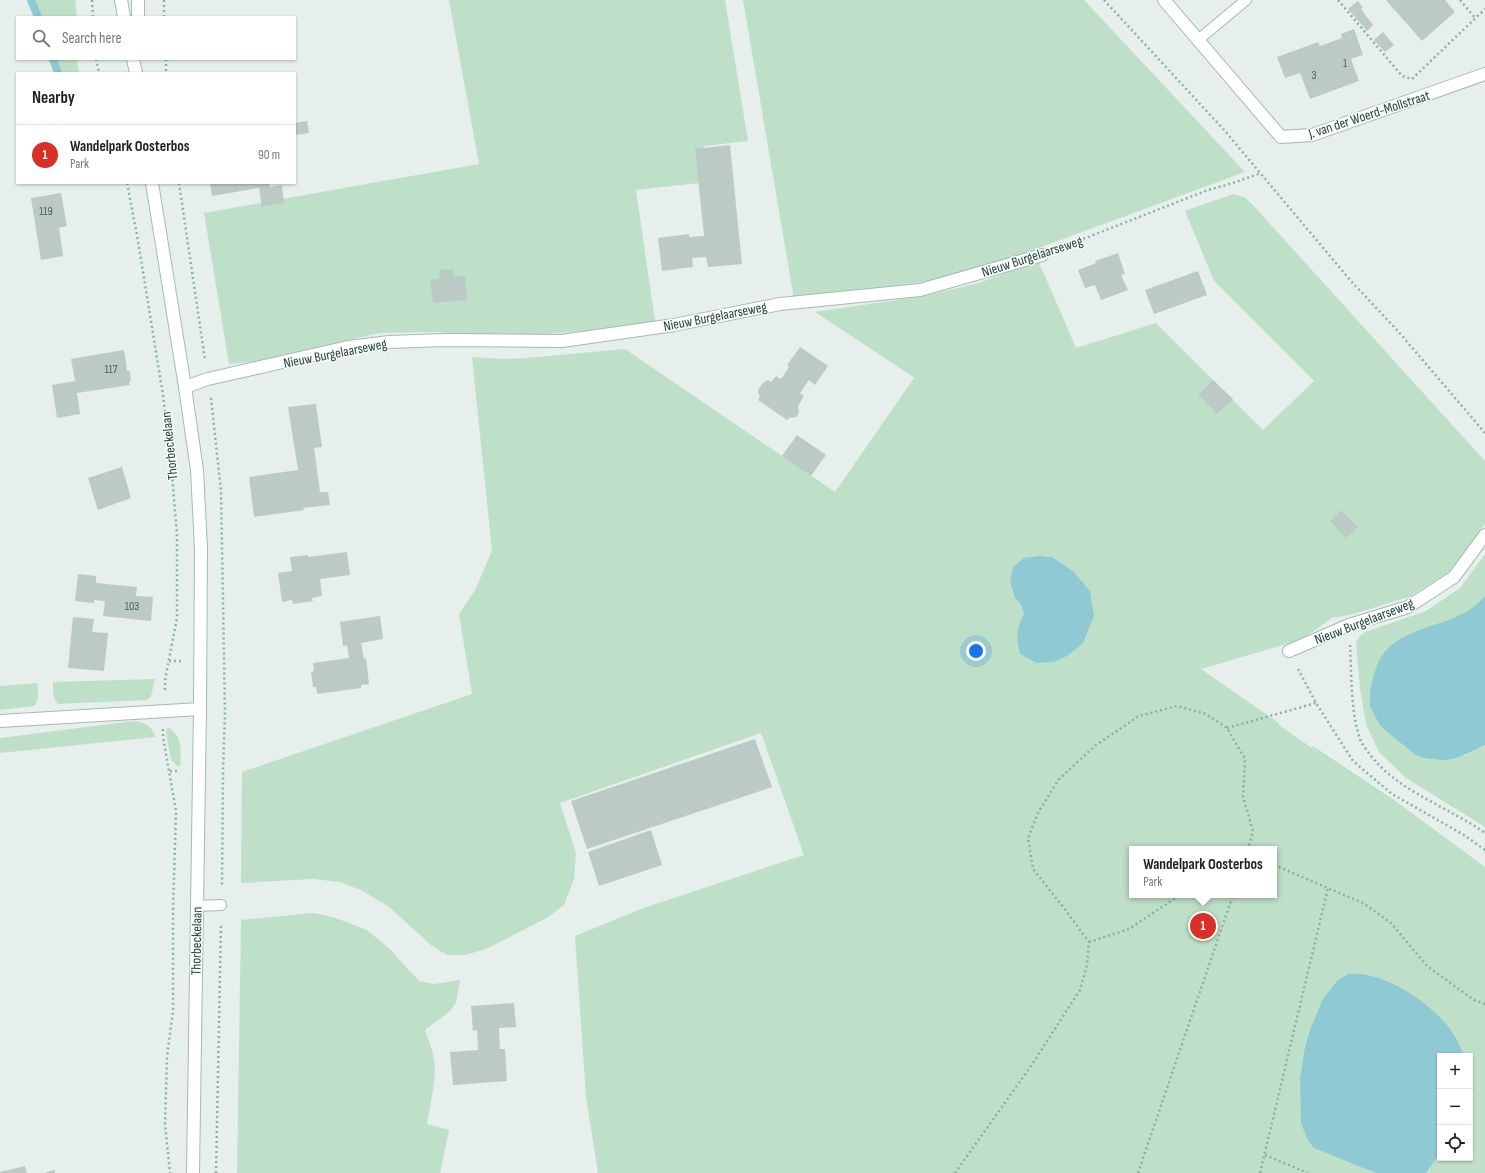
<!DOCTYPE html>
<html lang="en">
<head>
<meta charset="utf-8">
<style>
	body { margin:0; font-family:"Sofia Sans Condensed",sans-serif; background:#f6f6f6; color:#202124 }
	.controls { position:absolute; right:12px; bottom:12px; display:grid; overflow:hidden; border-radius:0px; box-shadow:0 1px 3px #0004 }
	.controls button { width:36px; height:36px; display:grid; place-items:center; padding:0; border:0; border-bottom:1px solid #e0e0e0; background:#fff; color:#202124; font:20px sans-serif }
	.you { position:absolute; left:976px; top:651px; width:14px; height:14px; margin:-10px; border:3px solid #fff; border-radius:50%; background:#1a73e8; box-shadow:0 0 0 6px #1a73e833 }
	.badge { display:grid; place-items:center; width:26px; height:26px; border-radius:50%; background:#d93025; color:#fff; font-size:13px; font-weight:700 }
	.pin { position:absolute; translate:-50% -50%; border:2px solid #fff; box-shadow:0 1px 4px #0006 }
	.popup { position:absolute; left:1129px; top:846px; width:148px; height:52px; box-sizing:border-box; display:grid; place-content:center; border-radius:0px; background:#fff; filter:drop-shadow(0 1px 3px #0005); font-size:13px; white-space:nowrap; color:#757577 }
	.popup b { font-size:15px; color:#202124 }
	.popup::after { content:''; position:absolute; left:50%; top:100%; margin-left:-8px; border:8px solid transparent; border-top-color:#fff }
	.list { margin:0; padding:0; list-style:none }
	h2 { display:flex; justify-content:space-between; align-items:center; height:52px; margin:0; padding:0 16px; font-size:17px }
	h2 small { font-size:13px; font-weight:400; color:#757577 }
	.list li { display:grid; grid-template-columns:26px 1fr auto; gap:12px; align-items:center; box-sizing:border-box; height:60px; padding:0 16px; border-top:1px solid #e0e0e0 }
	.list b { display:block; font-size:15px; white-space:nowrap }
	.list p { margin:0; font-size:13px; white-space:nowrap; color:#757577 }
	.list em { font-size:13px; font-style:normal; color:#757577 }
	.icon { flex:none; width:22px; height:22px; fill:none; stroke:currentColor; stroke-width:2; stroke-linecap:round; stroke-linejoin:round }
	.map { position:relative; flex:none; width:1485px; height:1173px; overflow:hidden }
	.search { position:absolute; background:#fff; box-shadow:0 1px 3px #0004; left:16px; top:16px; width:280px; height:44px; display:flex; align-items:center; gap:10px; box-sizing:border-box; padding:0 14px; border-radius:0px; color:#757577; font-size:15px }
	.panel { position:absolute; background:#fff; box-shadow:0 1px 3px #0004; left:16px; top:72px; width:280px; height:112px; border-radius:0px }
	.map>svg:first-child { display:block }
	.green { fill:#bfe0c8; fill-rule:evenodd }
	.water { fill:#8ec9d4 }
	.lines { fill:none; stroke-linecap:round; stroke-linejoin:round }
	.stream { stroke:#8ec9d4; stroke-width:8 }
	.building { fill:#bbcac4 }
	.lane-casing { stroke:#a8b8b2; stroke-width:12 }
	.street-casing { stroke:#a8b8b2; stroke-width:14 }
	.secondary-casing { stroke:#a4bbb3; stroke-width:14 }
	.path { stroke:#86b3a5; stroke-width:2.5; stroke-dasharray:2 3; stroke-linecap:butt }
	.lane { stroke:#fff; stroke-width:10 }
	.street { stroke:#fff; stroke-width:12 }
	.secondary { stroke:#fff; stroke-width:12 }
	.labels { text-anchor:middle; stroke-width:3; stroke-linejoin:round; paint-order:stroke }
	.number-label { font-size:12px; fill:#4a645c }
	.street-label { font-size:14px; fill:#24423a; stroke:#f7fbf9 }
</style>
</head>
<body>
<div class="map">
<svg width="1485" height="1173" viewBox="0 0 1485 1173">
	<rect width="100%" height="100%" fill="#e6efeb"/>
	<path class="green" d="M 35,0 L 75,0 L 77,17 L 41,17 Z
		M 449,0 L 725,0 L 748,141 L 704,146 L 708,182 L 636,190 L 655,321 L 600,330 L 505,337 L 439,332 L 378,333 L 267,360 L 229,364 L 204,213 L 479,164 Z
		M 743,0 L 1084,0 L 1245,172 L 1006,260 L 943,279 L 794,299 Z
		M 55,59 L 77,59 L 79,73 L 60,73 Z
		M 1233,194 L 1244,197 L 1251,203 L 1485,461 L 1485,524 L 1448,573 L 1409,597 L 1350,615 L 1332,618 L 1304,638 L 1280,646 L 1201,669 L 1279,723 L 1279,725 L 1312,748 L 1313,746 L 1394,800 L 1485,867 L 1485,1173 L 598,1173 L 586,1097 L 575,936 L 646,907 L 804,855 L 761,733 L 560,803 L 576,853 L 574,879 L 564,905 L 547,918 L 486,949 L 465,955 L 447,955 L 432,946 L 388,906 L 361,890 L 340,882 L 313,879 L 241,883 L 242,772 L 472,694 L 459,614 L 475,590 L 492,551 L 472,357 L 505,359 L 527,358 L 625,349 L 835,492 L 914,378 L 918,380 L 815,312 L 924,296 L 979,283 L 1038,260 L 1076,348 L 1156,323 L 1263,430 L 1314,381 L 1214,281 L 1185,211 ZM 1041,556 L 1052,557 L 1073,571 L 1036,663 L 1020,654 L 1020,622 L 1024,614 L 1020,603 ZM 1132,849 L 1274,849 L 1274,895 L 1132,895 ZM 1440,1056 L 1470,1056 L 1470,1158 L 1440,1158 Z
		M 1485,554 C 1485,564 1485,587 1485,595 C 1481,610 1447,621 1434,625 L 1464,756 L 1485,745 L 1485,827 L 1406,778 L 1379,752 L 1366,724 L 1360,689 L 1356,643 L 1359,637 L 1365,632 L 1426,611 L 1460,588 Z
		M 155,679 L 151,696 L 147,700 L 58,704 C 52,698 53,691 53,682 Z
		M 37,683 C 38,691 40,700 34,706 L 0,710 L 0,686 Z
		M 134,721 C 146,722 151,726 156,737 L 0,753 L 0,738 Z
		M 167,728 L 169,728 C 183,737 181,752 180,766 L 177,766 L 171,759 L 166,732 Z
		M 314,913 L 336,918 L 367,930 L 391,950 L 410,972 L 420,981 L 434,984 L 460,980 L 456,1003 L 449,1012 L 425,1030 C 429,1041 434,1053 435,1066 C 435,1085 430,1105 427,1124 L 449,1130 L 440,1173 L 237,1173 L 241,920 Z"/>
	<path class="water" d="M 1041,556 L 1052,557 L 1073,571 L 1090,591 L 1094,616 L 1083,643 L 1067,656 L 1054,662 L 1036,663 L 1020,654 C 1016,638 1016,629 1024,614 L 1020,603 L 1015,598 L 1010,581 L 1013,567 L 1024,558 Z
		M 1485,596 L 1485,745 C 1472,751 1458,760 1442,760 C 1436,759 1424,759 1418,756 C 1414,754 1383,729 1380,725 C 1378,722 1370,707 1370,704 C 1369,690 1375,665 1383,654 C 1407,622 1461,628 1485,596 Z
		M 1348,974 C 1354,974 1361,973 1366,975 C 1396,980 1432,1005 1450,1029 C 1456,1037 1460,1046 1464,1056 L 1440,1056 L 1440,1153 L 1426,1173 L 1376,1173 L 1314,1148 L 1308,1141 L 1301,1123 L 1300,1079 L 1305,1047 L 1310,1030 L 1323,999 L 1337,981 Z"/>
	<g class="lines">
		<path class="stream" d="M 31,0 L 38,17
			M 53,59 L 58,73"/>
	</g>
	<path class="building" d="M 1386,0 L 1445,0 L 1455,12 L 1422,41 Z
		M 1358,1 L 1363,8 L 1361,9 L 1373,25 L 1367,31 L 1348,9 Z
		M 1354,29 L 1363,55 L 1351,59 L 1359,81 L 1310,99 L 1300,73 L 1285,78 L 1277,57 L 1318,42 L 1320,46 L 1342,38 L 1341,34 Z
		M 1383,32 L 1394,45 L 1385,52 L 1374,40 Z
		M 307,121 L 309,133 L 295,135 L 295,123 Z
		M 730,145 L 742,264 L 708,267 L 706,257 L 692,258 L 693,267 L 662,271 L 658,238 L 689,234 L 689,237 L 704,236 L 695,149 Z
		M 210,183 L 269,183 L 270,187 L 282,185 L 284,203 L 262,207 L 259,188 L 212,196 Z
		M 61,193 L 67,226 L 59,228 L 63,256 L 41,260 L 31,198 Z
		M 1118,253 L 1125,274 L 1121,275 L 1128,290 L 1101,300 L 1095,285 L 1085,288 L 1078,270 L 1096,263 L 1095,261 Z
		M 453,269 L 453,277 L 465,276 L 467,300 L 433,303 L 430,280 L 440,279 L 439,270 Z
		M 1198,271 L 1207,295 L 1154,314 L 1145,290 Z
		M 800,347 L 828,366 L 815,385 L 809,380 L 800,393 L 804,396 L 798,406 L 799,413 L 796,417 L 789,418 L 787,420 L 758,400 L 760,397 L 758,392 L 759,388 L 764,382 L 768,380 L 771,382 L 776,376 L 781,379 L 789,367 L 787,365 Z
		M 124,350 L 127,371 L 130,371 L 131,381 L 129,381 L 130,385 L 77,393 L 80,414 L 57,418 L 52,385 L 75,381 L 71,359 Z
		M 1213,380 L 1233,399 L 1217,414 L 1198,395 Z
		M 316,404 L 322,447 L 314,448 L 320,492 L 328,492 L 330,505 L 303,508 L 304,510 L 254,517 L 249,477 L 298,470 L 288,407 Z
		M 797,435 L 826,455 L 811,476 L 782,456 Z
		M 122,467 L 131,498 L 98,510 L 88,478 Z
		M 1341,510 L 1358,527 L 1346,538 L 1330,521 Z
		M 347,552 L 350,575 L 320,579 L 322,596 L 312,598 L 313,601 L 293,604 L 292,600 L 282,602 L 278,573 L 292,571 L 290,557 L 308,555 L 308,557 Z
		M 78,574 L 96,576 L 96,583 L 137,587 L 136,596 L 153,597 L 151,621 L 103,616 L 105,601 L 94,600 L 94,603 L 75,601 Z
		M 380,616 L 383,639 L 361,643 L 364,659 L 366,658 L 369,684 L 361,685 L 361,688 L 317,694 L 316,687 L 313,687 L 311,672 L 314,671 L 313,663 L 349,658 L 347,645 L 343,646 L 340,622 Z
		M 73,617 L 94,619 L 92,632 L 108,633 L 104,671 L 68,668 Z
		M 755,739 L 772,787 L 587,849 L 571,801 Z
		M 651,830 L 662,865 L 599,886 L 588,852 Z
		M 514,1003 L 516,1027 L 499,1028 L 500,1049 L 505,1049 L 507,1081 L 453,1085 L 450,1052 L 478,1050 L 477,1030 L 473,1031 L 471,1006 Z
		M 25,1166 L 27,1173 L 0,1173 L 0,1172 Z
		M 55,1170 L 55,1173 L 46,1173 L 46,1172 Z"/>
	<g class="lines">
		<g class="lane-casing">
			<path id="lane" d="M 1198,40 L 1246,0
				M 197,906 L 221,905"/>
		</g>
		<g class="street-casing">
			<path id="street" d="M 1164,0 L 1281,137 L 1312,135 L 1485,74
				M 185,387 L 208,379 L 348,347 L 389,342 L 444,340 L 562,341 L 674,325 L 780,304 L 920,290 L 1042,255
				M 1289,651 L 1349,625 L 1408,607 L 1454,577 L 1485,535
				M 0,721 L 200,709"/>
		</g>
		<g class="secondary-casing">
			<path id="secondary" d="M 121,0 L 124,17
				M 138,17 L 138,0
				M 133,59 L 136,73
				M 152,183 L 185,387 L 197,470 L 201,549 L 200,709 L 193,1173"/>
		</g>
		<path class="path" d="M 92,0 L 93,17
			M 164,0 L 164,17
			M 1104,0 L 1225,131 L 1350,280 L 1397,330 L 1485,433
			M 1338,0 L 1402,76 L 1412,79 L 1485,9
			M 1460,0 L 1476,19
			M 96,59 L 99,73
			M 166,59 L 166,73
			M 127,183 L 137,235 L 163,395 L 172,475 L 177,534 L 177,618 L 165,680 L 165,692
			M 179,183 L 205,360
			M 1060,248 L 1208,190 L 1233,183 L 1261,173
			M 211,398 L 221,491 L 225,713 L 223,772 L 222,887
			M 1350,645 C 1352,677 1350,712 1361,742 C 1363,745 1366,749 1368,752 C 1396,791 1447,806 1485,833
			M 169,661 L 182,661
			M 1298,669 L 1316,703 L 1353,761 L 1392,794 L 1464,835 L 1485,850
			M 1227,728 L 1316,703
			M 163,729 L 163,737 L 176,811 L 173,910 L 173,1011 L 167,1056 L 165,1124 L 170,1173
			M 170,771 L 179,771
			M 1220,849 L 1221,847 L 1229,849
			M 1274,865 L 1363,903 L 1391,923 L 1427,966 L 1474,1000 L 1485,1004
			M 1089,942 L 1129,929 L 1180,895
			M 1265,1155 L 1308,1173
			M 216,1173 L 221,924
			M 955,1173 L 1031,1066 L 1080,990 L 1087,965 L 1089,942 L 1064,908 L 1033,869 L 1028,838 L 1039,811 L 1059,779 L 1096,745 L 1139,716 L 1177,706 L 1206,714 L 1227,728 L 1245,759 L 1243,797 L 1253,831 L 1248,849
			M 1138,1173 L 1233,895
			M 1260,1173 L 1328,888"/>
		<use href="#lane" class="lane"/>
		<use href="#street" class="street"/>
		<use href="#secondary" class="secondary"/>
	</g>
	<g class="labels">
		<g class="number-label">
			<text x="1345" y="67">1</text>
			<text x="1314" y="79">3</text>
			<text x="46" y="215">119</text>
			<text x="111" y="373">117</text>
			<text x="132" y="610">103</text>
		</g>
		<g class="street-label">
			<text transform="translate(1369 114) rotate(-18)" y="5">J. van der Woerd-Mollstraat</text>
			<text transform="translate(1032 256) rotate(-18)" y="5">Nieuw Burgelaarseweg</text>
			<text transform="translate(715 316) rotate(-11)" y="5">Nieuw Burgelaarseweg</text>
			<text transform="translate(335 353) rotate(-11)" y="5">Nieuw Burgelaarseweg</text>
			<text transform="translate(169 446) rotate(-96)" y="5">Thorbeckelaan</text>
			<text transform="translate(1364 621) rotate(-21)" y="5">Nieuw Burgelaarseweg</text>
			<text transform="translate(196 941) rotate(-89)" y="5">Thorbeckelaan</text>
		</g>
	</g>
</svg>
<div class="controls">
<button>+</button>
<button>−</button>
<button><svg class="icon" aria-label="locate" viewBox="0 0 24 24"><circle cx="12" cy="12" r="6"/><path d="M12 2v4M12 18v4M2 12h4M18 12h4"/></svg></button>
</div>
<div class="you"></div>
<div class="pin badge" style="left:1203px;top:926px">1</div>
<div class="popup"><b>Wandelpark Oosterbos</b>Park</div>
<div class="search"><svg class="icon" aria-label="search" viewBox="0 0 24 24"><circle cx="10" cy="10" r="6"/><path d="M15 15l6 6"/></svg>Search here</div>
<section class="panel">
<h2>Nearby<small></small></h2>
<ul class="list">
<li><span class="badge">1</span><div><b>Wandelpark Oosterbos</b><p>Park</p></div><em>90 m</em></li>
</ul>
</section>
</div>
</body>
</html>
